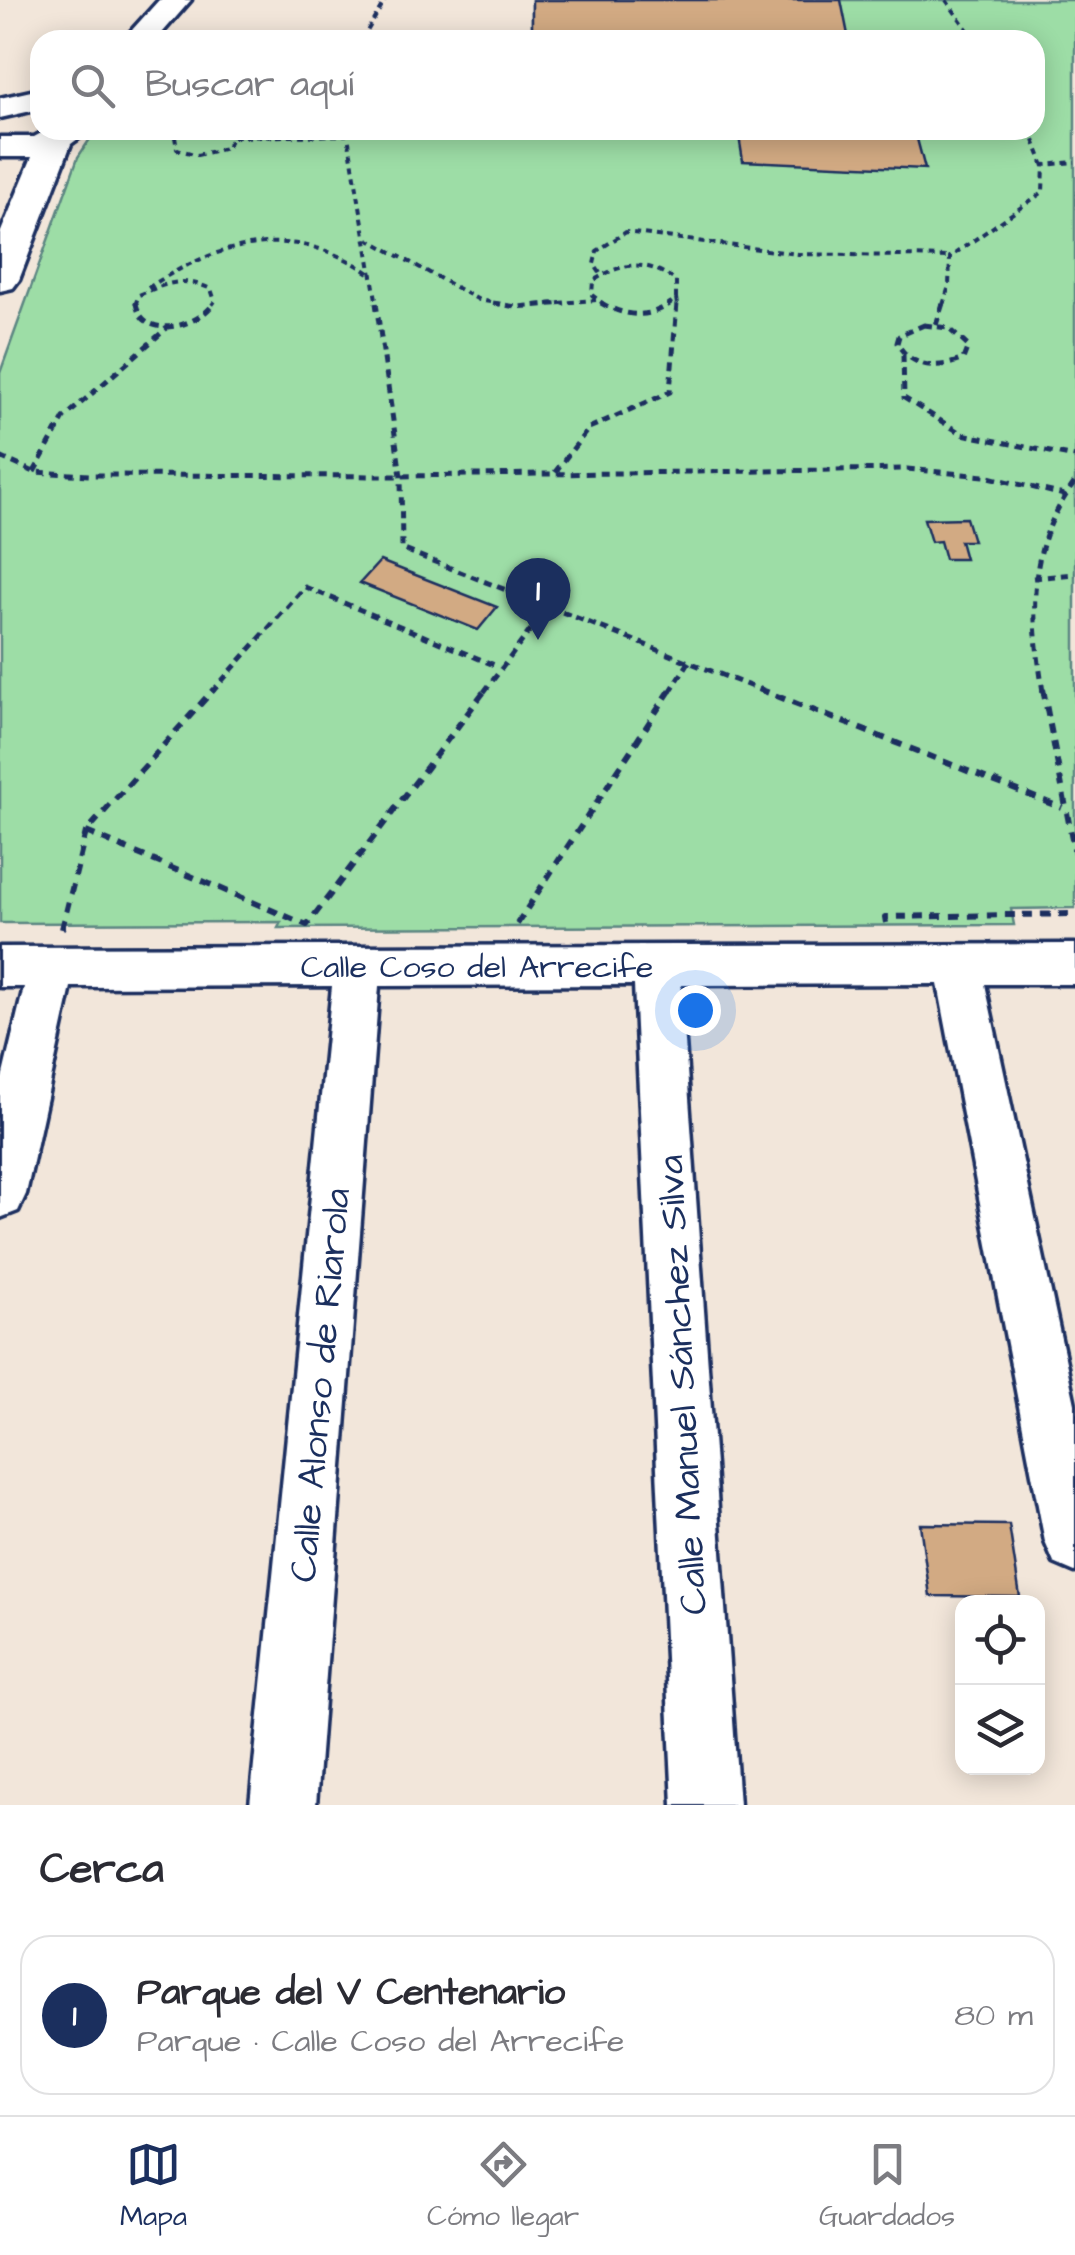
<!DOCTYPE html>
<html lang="es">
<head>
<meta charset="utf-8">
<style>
	body { margin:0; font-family:"Architects Daughter",sans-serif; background:#f2f2f3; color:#2b2b33 }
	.controls { position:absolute; right:30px; bottom:30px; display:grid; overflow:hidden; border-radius:20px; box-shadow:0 5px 25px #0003 }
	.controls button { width:90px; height:90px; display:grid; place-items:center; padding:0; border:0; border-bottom:2px solid #e1e1e2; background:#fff; color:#2b2b33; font:50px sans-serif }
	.you { position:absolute; left:695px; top:1010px; width:35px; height:35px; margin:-25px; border:8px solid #fff; border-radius:50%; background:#1a73e8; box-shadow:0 0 0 15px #1a73e833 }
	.badge { display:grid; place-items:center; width:65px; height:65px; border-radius:50%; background:#1b2f5e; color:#fff; font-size:32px; font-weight:700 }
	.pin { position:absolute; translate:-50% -82px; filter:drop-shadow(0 2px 5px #0008) }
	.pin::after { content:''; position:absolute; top:52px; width:35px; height:30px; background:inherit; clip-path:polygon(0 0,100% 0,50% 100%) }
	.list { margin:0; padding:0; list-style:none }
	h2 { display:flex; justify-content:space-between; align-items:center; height:130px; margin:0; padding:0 40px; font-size:42px }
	h2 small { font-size:32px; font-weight:400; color:#7c7c81 }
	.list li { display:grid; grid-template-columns:65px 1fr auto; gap:30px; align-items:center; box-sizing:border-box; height:160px; margin:0 20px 20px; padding:0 20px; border:2px solid #e1e1e2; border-radius:30px }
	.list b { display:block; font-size:38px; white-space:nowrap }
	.list p { margin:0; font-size:32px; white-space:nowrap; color:#7c7c81 }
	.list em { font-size:32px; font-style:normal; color:#7c7c81 }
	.icon { flex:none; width:55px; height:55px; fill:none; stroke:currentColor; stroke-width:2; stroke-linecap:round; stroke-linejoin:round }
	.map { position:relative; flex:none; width:1075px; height:1805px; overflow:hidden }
	.search { position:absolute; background:#fff; box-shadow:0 5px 25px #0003; left:30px; right:30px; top:30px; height:110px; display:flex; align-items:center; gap:25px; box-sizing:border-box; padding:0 35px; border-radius:30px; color:#7c7c81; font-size:38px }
	.sheet { height:310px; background:#fff }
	nav { display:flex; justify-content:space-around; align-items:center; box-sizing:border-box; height:140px; border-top:2px solid #e1e1e2; background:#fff; font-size:28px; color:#7c7c81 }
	nav a { display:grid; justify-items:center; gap:5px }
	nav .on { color:#1b2f5e }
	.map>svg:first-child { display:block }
	.green { fill:#9ddda6; stroke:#5c8682; stroke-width:2.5 }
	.building { fill:#d2aa83; stroke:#1b2f5e; stroke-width:2.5 }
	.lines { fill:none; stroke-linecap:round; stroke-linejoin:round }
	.street-casing { stroke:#1b2f5e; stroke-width:7 }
	.secondary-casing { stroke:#1b2f5e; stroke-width:7 }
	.path-far2 { stroke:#1b2f5e; stroke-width:4; stroke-dasharray:6 5; stroke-linecap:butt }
	.path-far1 { stroke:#1b2f5e; stroke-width:5; stroke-dasharray:8 6; stroke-linecap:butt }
	.path { stroke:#1b2f5e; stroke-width:6; stroke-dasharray:10 8; stroke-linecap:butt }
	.street { fill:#fff; fill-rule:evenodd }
	.secondary { fill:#fff; fill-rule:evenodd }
	.labels { text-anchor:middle; stroke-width:8; stroke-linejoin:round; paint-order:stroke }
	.street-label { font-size:32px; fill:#1b2f5e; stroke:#fff }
	.near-street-label { font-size:38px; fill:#1b2f5e; stroke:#fff }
</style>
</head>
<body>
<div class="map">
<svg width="1075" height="1805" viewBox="0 0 1075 1805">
	<rect width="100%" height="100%" fill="#f2e6da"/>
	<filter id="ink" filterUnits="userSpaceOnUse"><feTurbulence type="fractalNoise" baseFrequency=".01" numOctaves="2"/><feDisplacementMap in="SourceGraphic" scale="20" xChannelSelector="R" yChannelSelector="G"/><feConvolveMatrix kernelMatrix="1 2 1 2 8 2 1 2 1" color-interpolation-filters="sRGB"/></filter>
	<g filter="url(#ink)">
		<path class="green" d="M 532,0 L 1075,0 L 1075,908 L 1011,909 L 1014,925 L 278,928 L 281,922 L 0,923 L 0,373 L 78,157 L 96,130 L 1035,130 L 1035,40 L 532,40 Z"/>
		<path class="building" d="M 532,0 L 841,0 L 849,40 L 532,40 Z
			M 738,130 L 908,130 L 917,139 L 925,169 L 743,161 Z
			M 966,518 L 973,541 L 960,541 L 965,559 L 945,559 L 940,541 L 931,542 L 924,519 Z
			M 380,561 L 497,607 L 478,630 L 360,583 Z
			M 920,1524 L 1009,1525 L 1020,1597 L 930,1596 Z"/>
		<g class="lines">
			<g class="street-casing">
				<path id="street" d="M 1075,944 L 1075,984 L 985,984 L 1075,1404 L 1075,1572 L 1054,1563 L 1045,1542 L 938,984 L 681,985 L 739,1805 L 673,1805 L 634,985 L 379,986 L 316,1805 L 250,1805 L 332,986 L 71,987 L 26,1194 L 18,1211 L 0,1218 L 0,1087 L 24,987 L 0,987 L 0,947 Z"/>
			</g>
			<g class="secondary-casing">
				<path id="secondary" d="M 159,0 L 191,0 L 156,40 L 123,40 Z
					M 40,89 L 40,109 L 0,118 L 0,98 Z
					M 47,130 L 90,130 L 71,144 L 19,280 L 13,288 L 0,291 L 0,234 L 32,157 L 0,157 L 0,137 L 34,137 Z"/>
			</g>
			<path class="path-far2" d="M 946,0 L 975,40
				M 362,40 L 385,0
				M 184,130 L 175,137 L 177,149 L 197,155 L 226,148 L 233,137 L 228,130
				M 347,130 L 377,305
				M 1030,130 L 1044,166
				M 233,137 L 347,135
				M 368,239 L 479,300 L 507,305
				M 600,273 L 594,264 L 597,251 L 626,232 L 798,254 L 950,257
				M 148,288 C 220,240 298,222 372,275
				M 676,298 L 677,305
				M 135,305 L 139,295 C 167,283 182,276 211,289 L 215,301 L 212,305
				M 536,305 L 596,300
				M 605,305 L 592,295 L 593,281 C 622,262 647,259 676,281 L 676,298 L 668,305
				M 943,305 L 949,286 L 950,257 L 1043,192 L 1044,165 L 1075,162"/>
			<path class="path-far1" d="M 136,303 C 142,341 197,328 214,303
				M 376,303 L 401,476 L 402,549 L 765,692
				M 493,303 L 516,307 L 565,303
				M 601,303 C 624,316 648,320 671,303
				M 924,325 L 948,328 L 968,346 L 963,359 C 938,370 911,368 897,343 L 899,336 Z
				M 936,325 L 943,303
				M 903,355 L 904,398 L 962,434 L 1075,457
				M 0,457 L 34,472 L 91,475 L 401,476 L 907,469 L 985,476 L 1064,495
				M 34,472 L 64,418 L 167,328
				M 555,472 L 589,428 L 670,392 L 677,303
				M 1033,578 L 1075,574
				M 212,692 L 305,587 L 499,667
				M 484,692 L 547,608
				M 670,692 L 689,662
				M 1043,692 C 1031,612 1025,550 1075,482"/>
			<path class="path" d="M 759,689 L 1062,808
				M 1043,689 L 1075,854
				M 86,832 L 307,925 L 486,689
				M 886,923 L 885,917 L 1075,914
				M 517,924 L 671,689
				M 62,929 L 86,832 L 214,689"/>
			<use href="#street" class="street"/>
			<use href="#secondary" class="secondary"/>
		</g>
	</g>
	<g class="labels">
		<g class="street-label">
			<text x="477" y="977">Calle Coso del Arrecife</text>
		</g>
		<g class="near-street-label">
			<text transform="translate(319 1385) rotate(-85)" y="13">Calle Alonso de Riarola</text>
			<text transform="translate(681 1385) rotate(-93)" y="13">Calle Manuel Sánchez Silva</text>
		</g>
	</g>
</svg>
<div class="controls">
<button><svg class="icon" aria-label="locate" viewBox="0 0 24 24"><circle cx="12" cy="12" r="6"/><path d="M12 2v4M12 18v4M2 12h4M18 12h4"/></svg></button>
<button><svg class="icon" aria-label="layers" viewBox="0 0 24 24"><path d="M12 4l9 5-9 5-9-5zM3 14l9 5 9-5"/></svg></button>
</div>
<div class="you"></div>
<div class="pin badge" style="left:538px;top:640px">1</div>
<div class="search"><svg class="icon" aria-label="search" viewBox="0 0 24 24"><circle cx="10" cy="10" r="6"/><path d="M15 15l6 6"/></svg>Buscar aquí</div>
</div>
<section class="sheet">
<h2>Cerca<small></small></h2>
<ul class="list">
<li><span class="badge">1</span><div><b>Parque del V Centenario</b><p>Parque · Calle Coso del Arrecife</p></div><em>80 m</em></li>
</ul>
</section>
<nav>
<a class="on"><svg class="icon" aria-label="map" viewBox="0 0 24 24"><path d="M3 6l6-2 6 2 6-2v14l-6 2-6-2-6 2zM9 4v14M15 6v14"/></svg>Mapa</a>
<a><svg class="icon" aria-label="directions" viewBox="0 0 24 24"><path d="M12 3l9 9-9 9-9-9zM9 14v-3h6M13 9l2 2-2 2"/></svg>Cómo llegar</a>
<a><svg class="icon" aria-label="saved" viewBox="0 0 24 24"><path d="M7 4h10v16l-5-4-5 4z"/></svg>Guardados</a>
</nav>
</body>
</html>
